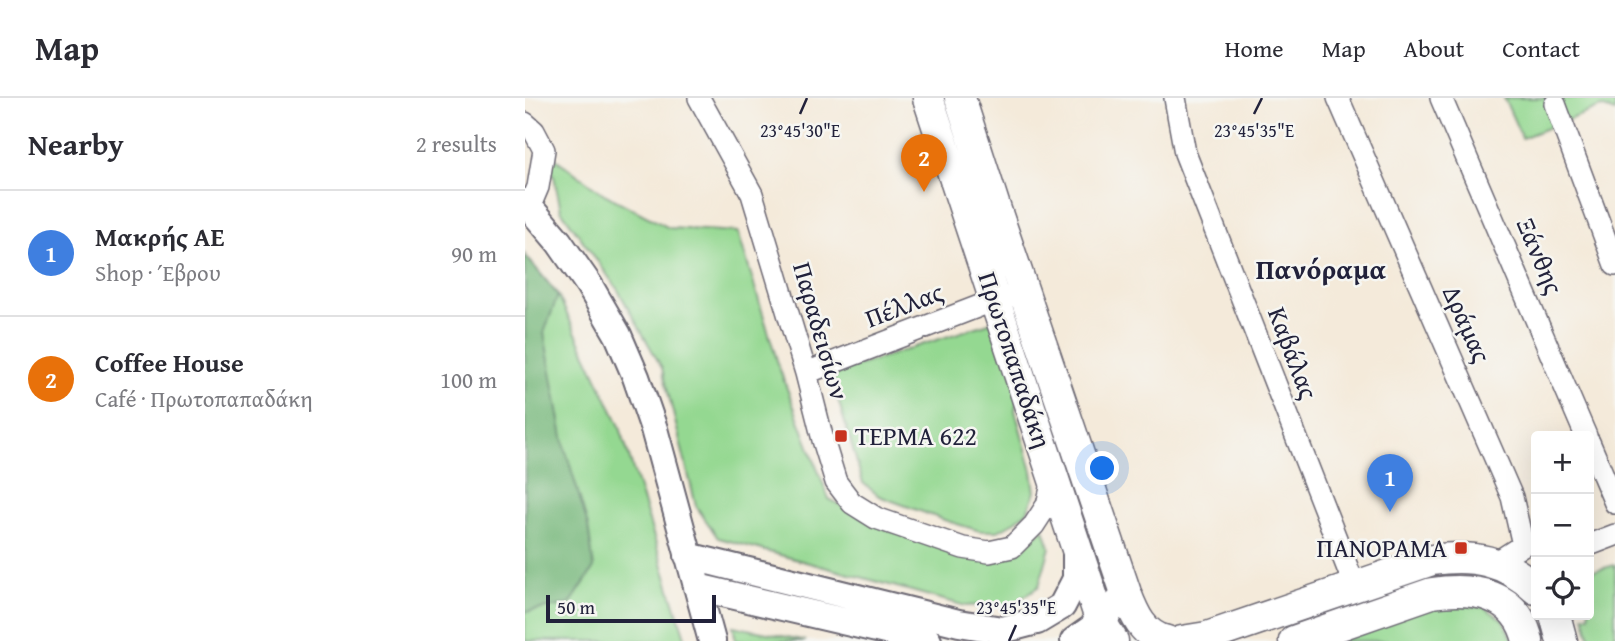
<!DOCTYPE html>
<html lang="en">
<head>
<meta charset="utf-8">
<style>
	body { margin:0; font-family:"Gentium Book Plus",serif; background:#f7f7f7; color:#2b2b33 }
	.controls { position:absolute; right:21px; bottom:21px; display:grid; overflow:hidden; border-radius:7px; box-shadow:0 7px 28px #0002 }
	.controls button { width:63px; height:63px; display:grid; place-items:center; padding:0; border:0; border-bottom:2px solid #e1e1e2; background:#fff; color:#2b2b33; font:35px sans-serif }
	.scale { position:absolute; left:21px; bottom:18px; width:170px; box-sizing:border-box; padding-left:7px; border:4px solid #22223b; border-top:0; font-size:19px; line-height:24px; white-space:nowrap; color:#22223b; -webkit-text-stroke:5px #f6f6f2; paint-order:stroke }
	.you { position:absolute; left:578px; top:371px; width:24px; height:24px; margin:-18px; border:5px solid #fff; border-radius:50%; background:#1a73e8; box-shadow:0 0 0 10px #1a73e833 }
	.badge { display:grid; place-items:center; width:46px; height:46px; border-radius:50%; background:#7c3aed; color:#fff; font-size:23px; font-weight:700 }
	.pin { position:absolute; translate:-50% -58px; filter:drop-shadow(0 2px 4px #0008) }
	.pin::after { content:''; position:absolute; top:37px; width:24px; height:21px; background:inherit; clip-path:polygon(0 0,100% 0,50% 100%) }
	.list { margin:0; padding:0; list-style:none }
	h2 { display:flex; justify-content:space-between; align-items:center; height:91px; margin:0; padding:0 28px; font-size:30px }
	h2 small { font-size:23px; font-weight:400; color:#7c7c81 }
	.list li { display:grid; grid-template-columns:46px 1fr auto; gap:21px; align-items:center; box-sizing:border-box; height:126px; padding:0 28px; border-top:2px solid #e1e1e2 }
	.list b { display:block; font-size:26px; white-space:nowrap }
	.list p { margin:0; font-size:23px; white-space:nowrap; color:#7c7c81 }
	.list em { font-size:23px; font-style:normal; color:#7c7c81 }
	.icon { flex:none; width:38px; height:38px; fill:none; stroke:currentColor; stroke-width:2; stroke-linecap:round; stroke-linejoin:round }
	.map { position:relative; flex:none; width:1090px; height:543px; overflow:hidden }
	header { display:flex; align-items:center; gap:42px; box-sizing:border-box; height:98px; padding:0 35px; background:#fff; border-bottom:2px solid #e1e1e2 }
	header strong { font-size:33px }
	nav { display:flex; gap:38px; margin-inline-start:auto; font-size:24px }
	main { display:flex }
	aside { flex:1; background:#fff }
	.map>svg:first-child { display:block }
	.green { fill:#94d891; stroke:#5b7d66; stroke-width:2 }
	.forest { fill:#77b87b; stroke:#4c6d5b; stroke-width:2 }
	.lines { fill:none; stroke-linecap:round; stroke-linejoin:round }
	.minor-casing { stroke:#6c6873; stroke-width:24 }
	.tertiary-casing { stroke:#6c6873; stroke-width:30 }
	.secondary-casing { stroke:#6c6873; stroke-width:33 }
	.minor { stroke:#fff; stroke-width:21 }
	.tertiary { stroke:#fff; stroke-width:26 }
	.secondary { stroke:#fff; stroke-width:30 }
	.ticks { fill:none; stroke:#22223b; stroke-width:2.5 }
	.poi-dot { fill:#c8321e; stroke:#f6f6f2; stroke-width:2.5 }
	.labels { text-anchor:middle; stroke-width:5; stroke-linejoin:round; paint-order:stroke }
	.street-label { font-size:26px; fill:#22223b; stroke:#f6f6f2 }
	.poi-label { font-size:26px; fill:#22223b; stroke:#f6f6f2; text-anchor:start }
	.neighbourhood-label { font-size:28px; font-weight:bold; fill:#22223b; stroke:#f6f6f2 }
	.ticks-label { font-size:18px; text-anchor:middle; fill:#22223b; stroke:#f6f6f2; stroke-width:5; stroke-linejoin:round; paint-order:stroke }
</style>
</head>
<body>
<header>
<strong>Map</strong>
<nav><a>Home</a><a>Map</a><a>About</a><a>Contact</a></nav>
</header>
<main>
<aside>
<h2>Nearby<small>2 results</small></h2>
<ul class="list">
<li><span class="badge" style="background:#3f7fe0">1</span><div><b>Μακρής ΑΕ</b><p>Shop · Έβρου</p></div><em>90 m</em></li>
<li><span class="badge" style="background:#e8710a">2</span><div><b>Coffee House</b><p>Café · Πρωτοπαπαδάκη</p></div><em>100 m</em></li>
</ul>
</aside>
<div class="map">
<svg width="1090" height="543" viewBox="0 0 1090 543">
	<rect width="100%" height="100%" fill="#f6f6f2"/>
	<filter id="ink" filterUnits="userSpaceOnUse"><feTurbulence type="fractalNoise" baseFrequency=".0143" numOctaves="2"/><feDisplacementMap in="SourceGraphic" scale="14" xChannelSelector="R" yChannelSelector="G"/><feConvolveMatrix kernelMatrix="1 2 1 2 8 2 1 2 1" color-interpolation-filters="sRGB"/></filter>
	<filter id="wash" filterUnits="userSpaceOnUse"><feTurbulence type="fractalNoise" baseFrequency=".00686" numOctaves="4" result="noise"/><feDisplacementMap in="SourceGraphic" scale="28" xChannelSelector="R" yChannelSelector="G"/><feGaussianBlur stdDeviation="1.57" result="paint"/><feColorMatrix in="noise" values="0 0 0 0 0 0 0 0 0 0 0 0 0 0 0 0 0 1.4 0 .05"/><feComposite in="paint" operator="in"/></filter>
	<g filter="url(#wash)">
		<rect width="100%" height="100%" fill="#f4eada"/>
		<path class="green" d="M 979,0 L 1090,0 L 1090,14 L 1076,9 L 997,40 Z
			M 17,51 L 79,96 L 144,130 L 213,134 L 255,272 L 304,401 L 365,433 L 487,455 L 519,431 L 525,449 L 514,488 L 489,506 L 441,508 L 193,440 L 171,408 L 137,270 L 93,192 L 36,112 L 29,78 Z
			M 0,157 L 33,197 L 94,326 L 161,543 L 0,543 Z
			M 470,223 L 494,295 L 490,312 L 507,373 L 510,394 L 502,414 L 489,424 L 473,433 L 455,433 L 422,423 L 354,398 L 338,385 L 309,288 L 309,280 L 313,274 Z
			M 1090,467 L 1090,543 L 1066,543 L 1059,517 L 1064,517 L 1064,474 Z
			M 909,505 L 959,509 L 978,522 L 989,543 L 809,543 Z
			M 208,528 L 281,543 L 211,543 Z"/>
		<path class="forest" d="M 0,157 L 33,197 L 19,235 L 40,350 L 63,428 L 69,470 L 45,506 L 0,514 Z"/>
	</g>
	<g filter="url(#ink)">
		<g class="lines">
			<g class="minor-casing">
				<path id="minor" d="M 174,0 L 227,96 L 281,275 L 298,342 L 311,384 L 327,405 L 351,420 L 438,450 L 464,454 L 487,449 L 509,427 L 522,407 L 528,382
					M 650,0 L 660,55 L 830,489
					M 813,0 L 987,399 L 998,447 L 970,465
					M 916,0 L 1061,338
					M 1030,6 L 1090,167
					M 0,25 L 9,33 L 19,52 L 13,89 L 5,108
					M 281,275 L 470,202 L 483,199
					M 1064,344 L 1090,405
					M 1064,447 L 1090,437"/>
			</g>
			<g class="tertiary-casing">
				<path id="tertiary" d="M 0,104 L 34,144 L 64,187 L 93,237 L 111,279 L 129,331 L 187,543
					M 163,458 L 434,525 L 477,532 L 512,523 L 537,508 L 551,481 L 551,453
					M 172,489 L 403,543
					M 549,543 L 576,524 L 601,495"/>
			</g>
			<g class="secondary-casing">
				<path id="secondary" d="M 403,0 L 576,524 L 588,543
					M 435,0 L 471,112 L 601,495 C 609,516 618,538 642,543
					M 1030,517 L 1037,543
					M 657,543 L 682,539 L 907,462 C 948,456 980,462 1011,491
					M 769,543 L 907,495 C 949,489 992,495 1003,543"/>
			</g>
			<use href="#minor" class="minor"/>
			<use href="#tertiary" class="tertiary"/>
			<use href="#secondary" class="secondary"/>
		</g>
	</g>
	<path class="ticks" d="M 275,16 L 282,0M 729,16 L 737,0M 484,543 L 491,527"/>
	<g class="poi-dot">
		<rect x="309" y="331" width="14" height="14" rx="3.5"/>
		<rect x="929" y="443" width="14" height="14" rx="3.5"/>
	</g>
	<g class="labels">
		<g class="street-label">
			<text transform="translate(1015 158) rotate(67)" y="9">Ξάνθης</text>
			<text transform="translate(379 207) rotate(-21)" y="9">Πέλλας</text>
			<text transform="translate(942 226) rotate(66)" y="9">Δράμας</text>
			<text transform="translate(296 233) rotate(74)" y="9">Παραδεισίων</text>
			<text transform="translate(768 255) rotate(69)" y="9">Καβάλας</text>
			<text transform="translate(490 262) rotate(72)" y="9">Πρωτοπαπαδάκη</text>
		</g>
		<g class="poi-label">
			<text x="330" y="347">ΤΕΡΜΑ 622</text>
			<text x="922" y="459" text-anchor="end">ΠΑΝΟΡΑΜΑ</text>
		</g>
		<g class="neighbourhood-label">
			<text x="796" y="181">Πανόραμα</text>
		</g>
	</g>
	<g class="ticks-label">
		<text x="275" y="39">23°45'30"E</text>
		<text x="729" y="39">23°45'35"E</text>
		<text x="491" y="516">23°45'35"E</text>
	</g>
</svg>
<div class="controls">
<button>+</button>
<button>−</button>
<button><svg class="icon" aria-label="locate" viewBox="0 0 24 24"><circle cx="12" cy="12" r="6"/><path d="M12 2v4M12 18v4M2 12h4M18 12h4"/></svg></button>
</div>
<div class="scale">50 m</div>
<div class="you"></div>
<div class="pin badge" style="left:865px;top:414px;background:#3f7fe0">1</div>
<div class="pin badge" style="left:399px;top:94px;background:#e8710a">2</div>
</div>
</main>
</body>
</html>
